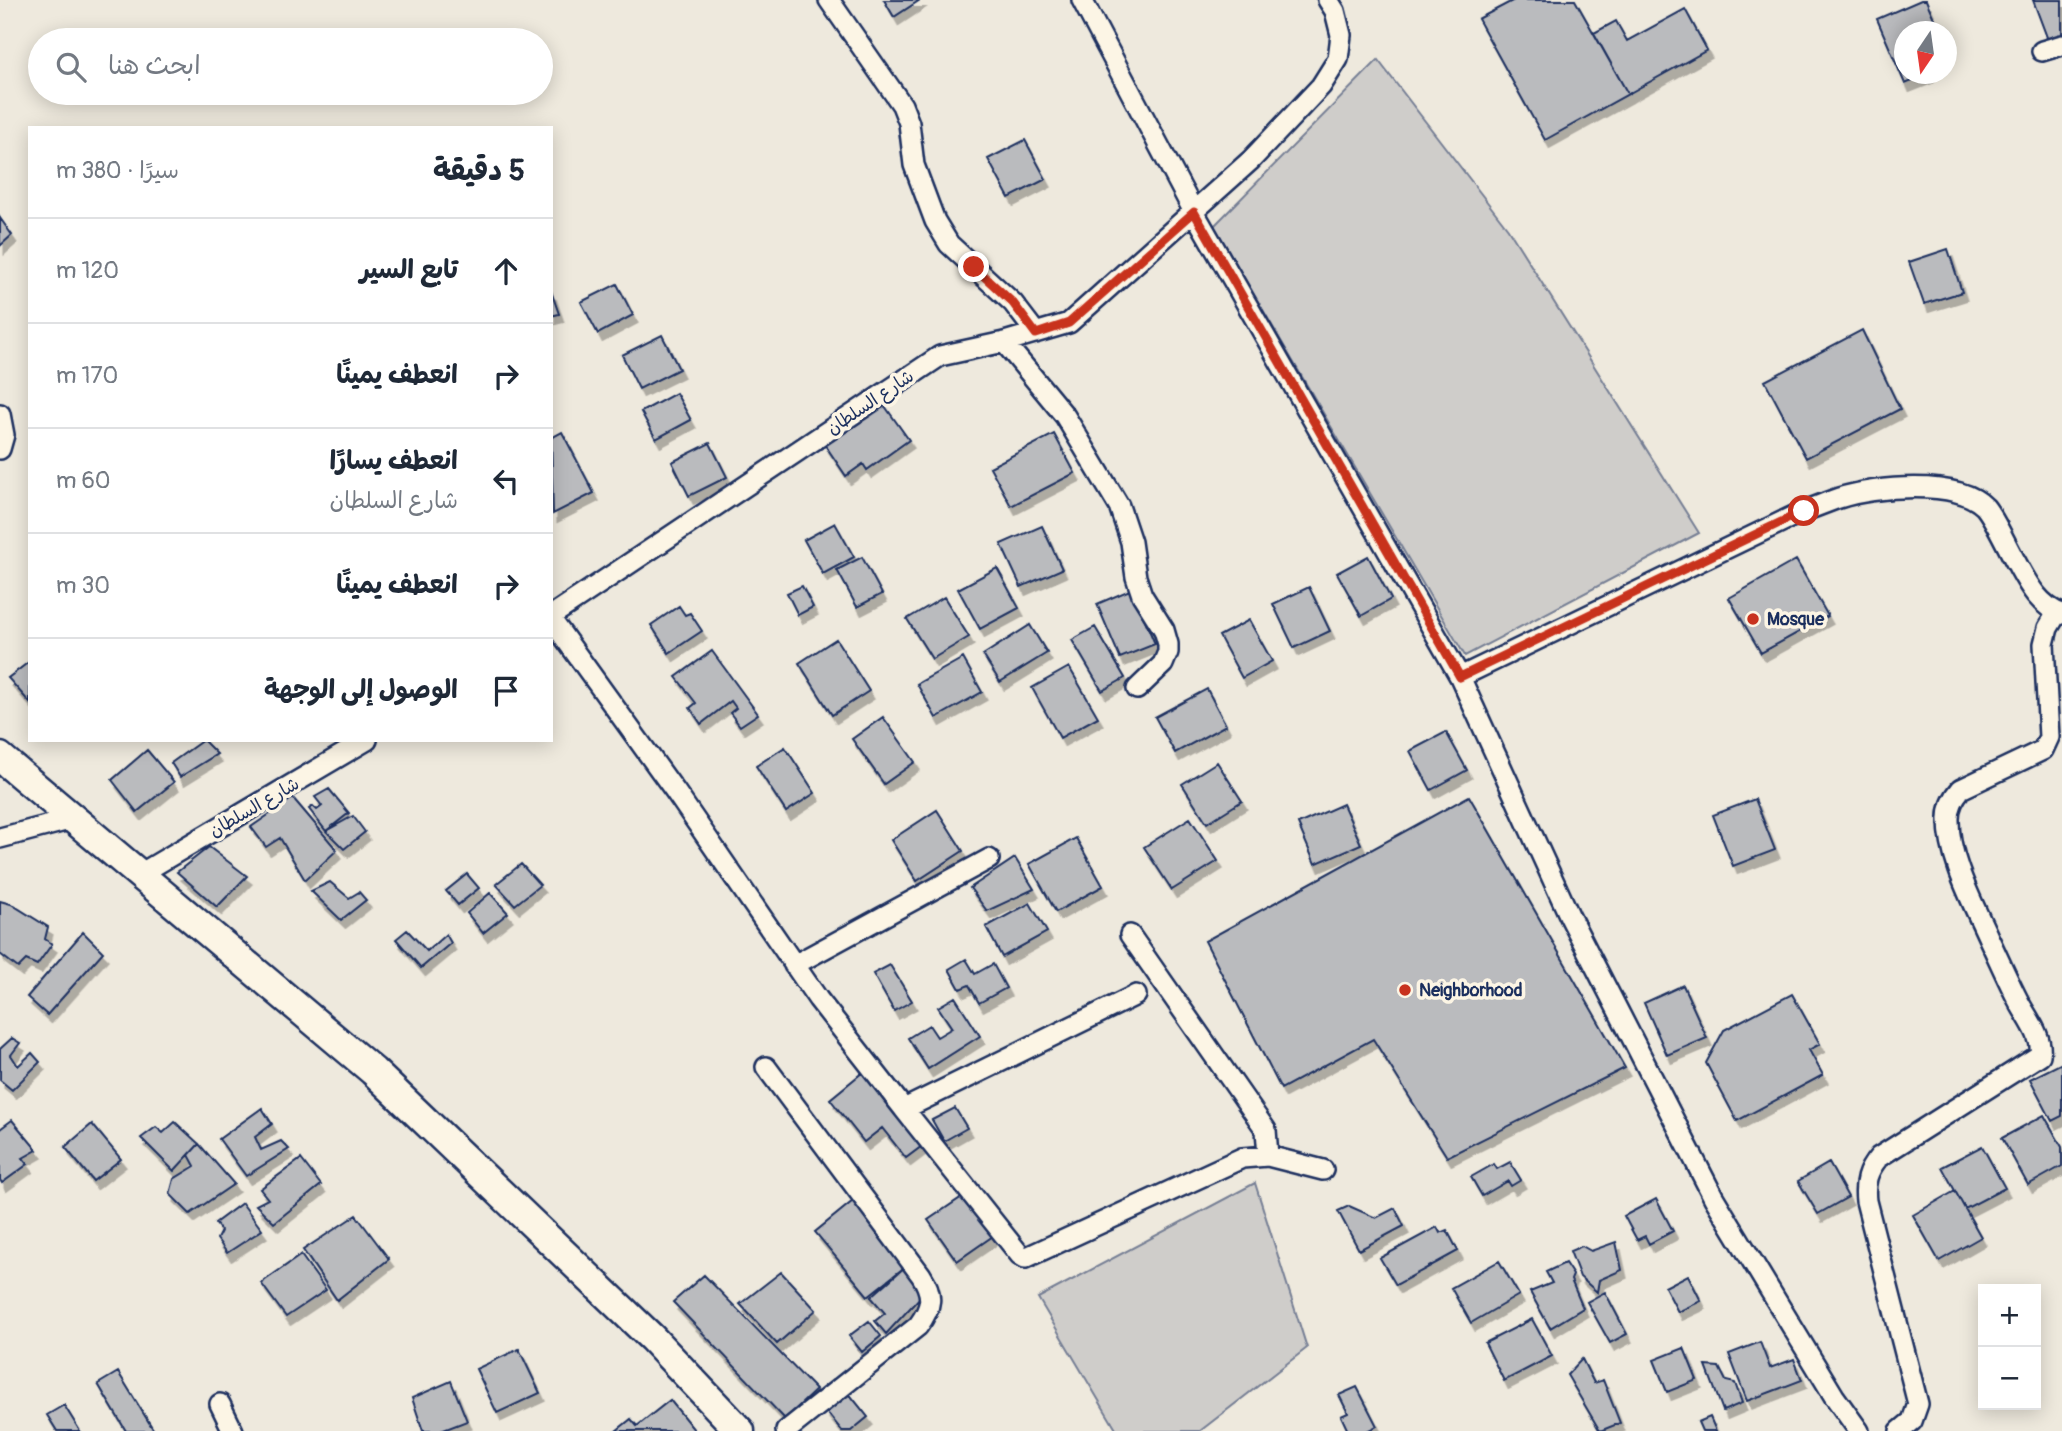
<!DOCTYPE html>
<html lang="ar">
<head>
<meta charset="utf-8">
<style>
	body { margin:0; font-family:Pangolin,"Playpen Sans Arabic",sans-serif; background:#f2f2f3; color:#1f2937; direction:rtl }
	.controls { position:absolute; right:21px; bottom:21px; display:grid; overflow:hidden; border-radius:0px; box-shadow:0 4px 18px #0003 }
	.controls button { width:63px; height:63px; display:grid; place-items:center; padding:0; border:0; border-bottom:2px solid #e0e1e3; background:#fff; color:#1f2937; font:35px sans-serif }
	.compass { position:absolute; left:1894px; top:21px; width:63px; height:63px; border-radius:50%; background:#fff; box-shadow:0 4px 18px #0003; rotate:193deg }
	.stop { position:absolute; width:21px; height:21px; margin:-16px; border:5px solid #c8321e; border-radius:50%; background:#fff }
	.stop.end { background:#c8321e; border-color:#fff; box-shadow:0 2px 7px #0008 }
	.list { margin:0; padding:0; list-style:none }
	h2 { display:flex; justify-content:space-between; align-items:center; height:91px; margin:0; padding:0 28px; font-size:30px }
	h2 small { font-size:23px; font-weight:400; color:#747a83 }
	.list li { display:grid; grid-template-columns:46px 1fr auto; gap:21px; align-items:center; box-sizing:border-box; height:105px; padding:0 28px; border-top:2px solid #e0e1e3 }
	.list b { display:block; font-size:26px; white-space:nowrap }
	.list p { margin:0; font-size:23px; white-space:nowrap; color:#747a83 }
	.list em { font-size:23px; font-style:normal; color:#747a83 }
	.icon { flex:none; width:38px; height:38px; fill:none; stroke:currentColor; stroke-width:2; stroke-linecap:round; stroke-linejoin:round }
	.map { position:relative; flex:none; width:2062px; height:1431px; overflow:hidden; direction:ltr }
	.search { position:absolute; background:#fff; box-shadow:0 4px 18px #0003; left:28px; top:28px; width:525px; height:77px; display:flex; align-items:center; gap:18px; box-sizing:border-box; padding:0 24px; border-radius:38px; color:#747a83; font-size:26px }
	.panel { position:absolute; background:#fff; box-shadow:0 4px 18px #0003; left:28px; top:126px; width:525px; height:616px; border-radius:0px; direction:rtl }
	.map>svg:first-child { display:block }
	.green { fill:#cfcdca; stroke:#757e94; stroke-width:2 }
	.building { fill:#babbbe; stroke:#1b2f5e; stroke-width:2; filter:url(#shadow) }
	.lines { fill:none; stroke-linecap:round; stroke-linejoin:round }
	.street-casing { stroke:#1b2f5e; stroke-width:24 }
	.secondary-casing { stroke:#1b2f5e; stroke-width:33 }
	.street { stroke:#fcf5e5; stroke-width:19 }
	.secondary { stroke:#fcf5e5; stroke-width:28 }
	.route { stroke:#c8321e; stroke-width:9 }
	.poi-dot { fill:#c8321e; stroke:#fcf5e5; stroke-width:2.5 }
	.labels { text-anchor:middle; stroke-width:7; stroke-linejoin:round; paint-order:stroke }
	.street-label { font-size:18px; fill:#1b2f5e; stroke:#fcf5e5 }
	.poi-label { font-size:18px; font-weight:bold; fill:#1b2f5e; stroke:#fcf5e5; text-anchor:start }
</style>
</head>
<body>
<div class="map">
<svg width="2062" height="1431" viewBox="0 0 2062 1431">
	<defs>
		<filter id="shadow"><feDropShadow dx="4.5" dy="8" stdDeviation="0" flood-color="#0004"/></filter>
	</defs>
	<rect width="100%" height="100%" fill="#eee9dd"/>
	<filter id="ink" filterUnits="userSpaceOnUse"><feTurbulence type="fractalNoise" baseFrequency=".0143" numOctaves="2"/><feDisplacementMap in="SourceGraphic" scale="14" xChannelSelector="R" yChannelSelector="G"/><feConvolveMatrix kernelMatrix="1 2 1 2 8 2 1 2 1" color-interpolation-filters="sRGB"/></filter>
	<g filter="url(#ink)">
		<path class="green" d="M 1378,60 L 1508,229 L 1699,533 L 1465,656 L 1214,226 Z
			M 1255,1183 L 1307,1348 L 1200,1431 L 1117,1431 L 1038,1298 Z"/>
		<path class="building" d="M 884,0 L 920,0 L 894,17 Z
			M 1514,0 L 1575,0 L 1628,94 L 1545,140 L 1478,19 Z
			M 1921,0 L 1926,0 L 1940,32 L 1904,32 L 1904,74 L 1930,74 L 1905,84 L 1877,19 Z
			M 2033,0 L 2062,0 L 2062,35 L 2048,40 Z
			M 1685,9 L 1707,50 L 1628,94 L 1594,33 L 1616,21 L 1627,41 Z
			M 1025,140 L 1046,179 L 1009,198 L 988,159 Z
			M 0,218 L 12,235 L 0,246 Z
			M 1948,249 L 1962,292 L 1924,304 L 1909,262 Z
			M 617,284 L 633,315 L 598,334 L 581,302 Z
			M 551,291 L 559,314 L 551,316 Z
			M 1862,330 L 1900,409 L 1806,458 L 1765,381 Z
			M 662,335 L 679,369 L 639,389 L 622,355 Z
			M 676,393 L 691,420 L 656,439 L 641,412 Z
			M 882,402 L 909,440 L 867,470 L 863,464 L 846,476 L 823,442 Z
			M 562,432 L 594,493 L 553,514 L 551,438 Z
			M 1054,434 L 1075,473 L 1011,506 L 990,467 Z
			M 710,443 L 727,477 L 689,496 L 672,462 Z
			M 835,523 L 854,557 L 823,574 L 804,540 Z
			M 1042,526 L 1062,569 L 1021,587 L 1001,544 Z
			M 1368,556 L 1391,599 L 1361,616 L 1337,573 Z
			M 862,557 L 882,594 L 857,607 L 837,570 Z
			M 1796,560 L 1828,616 L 1761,653 L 1729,598 Z
			M 997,568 L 1019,608 L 980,629 L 958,589 Z
			M 802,586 L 813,607 L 798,615 L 787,593 Z
			M 1309,587 L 1330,631 L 1294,648 L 1273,604 Z
			M 1132,589 L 1155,644 L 1120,658 L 1097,604 Z
			M 944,597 L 969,637 L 932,659 L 907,619 Z
			M 679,606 L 685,615 L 690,613 L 702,631 L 669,653 L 651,625 Z
			M 1249,620 L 1272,661 L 1242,678 L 1219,636 Z
			M 1030,625 L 1047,653 L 1000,682 L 983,655 Z
			M 1095,627 L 1125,678 L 1102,691 L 1072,640 Z
			M 836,639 L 869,691 L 832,715 L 799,663 Z
			M 712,651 L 758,714 L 740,726 L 730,713 L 736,708 L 731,701 L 701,724 L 690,708 L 696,703 L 676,677 Z
			M 963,658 L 982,692 L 936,718 L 917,684 Z
			M 30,661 L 30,703 L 8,678 Z
			M 1069,667 L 1098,717 L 1060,738 L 1032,688 Z
			M 1207,689 L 1226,725 L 1175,753 L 1155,717 Z
			M 883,717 L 915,762 L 884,784 L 852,739 Z
			M 1446,732 L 1467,770 L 1431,790 L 1410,751 Z
			M 203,740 L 217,754 L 180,777 L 171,763 Z
			M 785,747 L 815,793 L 786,812 L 756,766 Z
			M 147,750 L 174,782 L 137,812 L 112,780 Z
			M 1217,762 L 1242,801 L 1207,823 L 1182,784 Z
			M 329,789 L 349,813 L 326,831 L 309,809 L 313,806 L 317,810 L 322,806 L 315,797 Z
			M 1469,796 L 1625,1068 L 1447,1157 L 1373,1039 L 1281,1089 L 1205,941 Z
			M 293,798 L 337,850 L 305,880 L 280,838 L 266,847 L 251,827 Z
			M 1755,799 L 1775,850 L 1733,866 L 1713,815 Z
			M 1343,804 L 1361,844 L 1315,864 L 1298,824 Z
			M 937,810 L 963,851 L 917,881 L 891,840 Z
			M 353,816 L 365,832 L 344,849 L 326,831 Z
			M 1190,818 L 1218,861 L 1172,890 L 1144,847 Z
			M 1076,838 L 1103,886 L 1056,912 L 1029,864 Z
			M 209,847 L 247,876 L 217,907 L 177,872 Z
			M 1015,858 L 1034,889 L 987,911 L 970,888 Z
			M 521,864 L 540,885 L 515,905 L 496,884 Z
			M 467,874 L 479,888 L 458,905 L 446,891 Z
			M 330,882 L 349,898 L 359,892 L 366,900 L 341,920 L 311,891 Z
			M 490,893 L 508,913 L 483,933 L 467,913 Z
			M 0,901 L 11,904 L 48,927 L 45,939 L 52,944 L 37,965 L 26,960 L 18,968 L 0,954 Z
			M 1030,903 L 1047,932 L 1002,957 L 986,927 Z
			M 407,930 L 427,951 L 446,934 L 451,943 L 421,968 L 396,939 Z
			M 83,932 L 103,952 L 47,1015 L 27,997 Z
			M 966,959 L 975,974 L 993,964 L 1006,988 L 979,1003 L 969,985 L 960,989 L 949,969 Z
			M 890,965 L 912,1001 L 894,1011 L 873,974 Z
			M 1683,985 L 1707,1038 L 1667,1055 L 1644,1003 Z
			M 1792,994 L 1820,1044 L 1809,1050 L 1823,1075 L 1737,1121 L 1706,1063 L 1724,1030 Z
			M 955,997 L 980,1036 L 928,1069 L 908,1038 L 929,1025 L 937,1037 L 952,1028 L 938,1007 Z
			M 12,1038 L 20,1043 L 11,1055 L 18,1066 L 32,1053 L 40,1062 L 12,1090 L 0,1080 L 0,1049 Z
			M 2062,1063 L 2062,1116 L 2052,1121 L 2030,1079 Z
			M 863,1072 L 922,1146 L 906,1158 L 882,1128 L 864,1142 L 830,1099 Z
			M 262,1108 L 272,1124 L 255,1137 L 261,1150 L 281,1141 L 289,1149 L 246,1176 L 219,1139 Z
			M 955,1108 L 967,1128 L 944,1141 L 932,1120 Z
			M 2044,1115 L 2062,1147 L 2062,1166 L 2028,1185 L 2002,1138 Z
			M 12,1120 L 37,1150 L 23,1158 L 28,1164 L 2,1183 L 0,1180 L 0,1129 Z
			M 175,1122 L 199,1144 L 174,1171 L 141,1138 L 156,1127 L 163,1133 Z
			M 92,1124 L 121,1159 L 93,1181 L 65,1147 Z
			M 199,1144 L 234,1184 L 190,1214 L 170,1194 L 174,1179 L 195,1166 L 189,1155 Z
			M 1982,1146 L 2005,1188 L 1965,1209 L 1942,1167 Z
			M 301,1159 L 321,1185 L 274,1223 L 256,1205 L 268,1199 L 260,1189 Z
			M 1510,1162 L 1521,1180 L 1511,1186 L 1508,1181 L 1482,1196 L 1471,1177 L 1494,1164 L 1497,1169 Z
			M 1829,1163 L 1848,1197 L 1818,1214 L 1798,1181 Z
			M 1955,1191 L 1981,1237 L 1939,1261 L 1913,1215 Z
			M 965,1195 L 993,1236 L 957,1261 L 928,1220 Z
			M 1656,1199 L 1673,1231 L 1649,1244 L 1645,1236 L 1637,1240 L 1624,1216 Z
			M 853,1201 L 906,1266 L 868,1296 L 815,1232 Z
			M 242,1203 L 262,1230 L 227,1253 L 217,1239 L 221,1231 L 215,1223 Z
			M 1349,1206 L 1376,1218 L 1395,1208 L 1404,1226 L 1359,1250 L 1338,1211 Z
			M 356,1215 L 389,1259 L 337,1300 L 303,1250 Z
			M 1437,1227 L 1440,1233 L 1447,1230 L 1458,1251 L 1396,1285 L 1380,1258 Z
			M 1616,1242 L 1622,1270 L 1599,1280 L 1597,1292 L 1580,1277 L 1570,1251 L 1582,1246 L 1591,1251 Z
			M 301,1255 L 326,1290 L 286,1317 L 261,1283 Z
			M 1499,1261 L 1519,1295 L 1471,1323 L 1451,1288 Z
			M 1565,1263 L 1573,1275 L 1571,1280 L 1583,1308 L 1550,1328 L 1530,1292 L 1552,1283 L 1546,1272 Z
			M 906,1266 L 923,1294 L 886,1334 L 875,1321 L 885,1313 L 871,1297 Z
			M 781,1272 L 816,1310 L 777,1344 L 740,1304 Z
			M 704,1275 L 816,1390 L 785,1419 L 673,1302 Z
			M 1688,1275 L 1701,1301 L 1678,1312 L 1665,1287 Z
			M 1605,1292 L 1627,1334 L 1610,1343 L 1587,1302 Z
			M 1532,1319 L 1552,1356 L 1504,1381 L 1485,1343 Z
			M 869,1321 L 881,1336 L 862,1352 L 849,1336 Z
			M 1760,1342 L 1770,1368 L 1794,1359 L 1802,1380 L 1747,1401 L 1729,1354 Z
			M 1684,1348 L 1697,1380 L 1667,1392 L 1654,1360 Z
			M 519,1349 L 540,1393 L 497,1413 L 476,1369 Z
			M 1582,1359 L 1594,1383 L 1603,1380 L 1620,1423 L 1600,1431 L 1567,1375 Z
			M 1706,1366 L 1719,1367 L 1726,1381 L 1735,1383 L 1742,1403 L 1723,1411 Z
			M 118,1372 L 153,1429 L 150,1431 L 126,1431 L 98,1384 Z
			M 451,1381 L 467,1421 L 441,1431 L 423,1431 L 412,1398 Z
			M 1357,1387 L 1377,1426 L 1367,1431 L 1348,1431 L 1341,1416 L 1348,1413 L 1339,1395 Z
			M 847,1391 L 868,1417 L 851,1431 L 842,1431 L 825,1410 Z
			M 670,1400 L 695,1431 L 616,1431 L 631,1419 L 637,1426 Z
			M 64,1405 L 80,1431 L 57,1431 L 47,1415 Z
			M 1710,1417 L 1716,1431 L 1702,1431 L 1698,1422 Z"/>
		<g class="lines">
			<g class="street-casing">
				<path id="street" d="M 829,0 L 902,105 L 909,123 L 914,165 L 935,221 L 949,244 L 1013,303 L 1036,333
					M 1082,0 L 1194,212 L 1460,677 L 1570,917 L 1714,1198 L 1834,1396 L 1859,1431
					M 2042,51 L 2062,45
					M 1004,342 L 1065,416 L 1119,506 L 1131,542 L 1136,577 L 1142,595 L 1164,630 L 1168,644 L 1168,652 L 1163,664 L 1137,689
					M 0,414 L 4,435 L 0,449
					M 551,616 L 940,356 L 1004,342 L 1069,323 L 1251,160 L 1321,86 L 1338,59 L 1341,35 L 1335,11 L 1328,0
					M 551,619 L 675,791 L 818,999 L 904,1109 L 1136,995
					M 1460,677 L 1804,511 C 1816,507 1827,502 1839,498 C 1874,487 1957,478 1985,507 C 1995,519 2008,549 2017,564 C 2028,584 2039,606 2062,614
					M 0,838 L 73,819
					M 140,874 L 367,740
					M 1130,935 L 1266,1130 L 1268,1156
					M 794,965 L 989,859
					M 766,1067 L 921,1275 C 934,1295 932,1307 918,1326 L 786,1431
					M 904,1109 L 1020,1255 L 1025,1258 L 1242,1158 L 1268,1156 L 1323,1170
					M 220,1404 L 233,1431
					M 1900,1431 L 1912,1421 L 1918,1404 L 1866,1201 C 1864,1183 1867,1171 1879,1157 L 2040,1055 C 2043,1036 2027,1018 2019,1002 C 2008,981 1999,960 1989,939 C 1973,903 1948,858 1949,818 C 1949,807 1954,797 1961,789 L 2043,750 L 2049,737 L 2044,644 L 2048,628 L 2057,613"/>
			</g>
			<g class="secondary-casing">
				<path id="secondary" d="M 0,757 L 373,1071 L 652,1338 L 740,1431"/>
			</g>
			<use href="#street" class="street"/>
			<use href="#secondary" class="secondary"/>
		</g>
	</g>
	<g class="lines" filter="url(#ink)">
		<path class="route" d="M 974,267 L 1013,303 L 1036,334 L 1069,323 L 1194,212 L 1460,677 L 1804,511"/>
	</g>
	<g class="poi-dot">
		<circle cx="1753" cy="619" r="7"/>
		<circle cx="1405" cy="990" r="7"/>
	</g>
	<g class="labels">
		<g class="street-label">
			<text transform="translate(870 402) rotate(-34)" y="6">شارع السلطان</text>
			<text transform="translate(254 807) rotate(-30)" y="6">شارع السلطان</text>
		</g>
		<g class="poi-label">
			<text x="1767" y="625">Mosque</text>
			<text x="1419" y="996">Neighborhood</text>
		</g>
	</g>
</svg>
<div class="controls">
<button>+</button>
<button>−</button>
</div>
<svg class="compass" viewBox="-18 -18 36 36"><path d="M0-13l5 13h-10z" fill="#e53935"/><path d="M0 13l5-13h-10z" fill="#747a83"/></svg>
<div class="stop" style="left:1804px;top:511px"></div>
<div class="stop end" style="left:974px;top:267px"></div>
<div class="search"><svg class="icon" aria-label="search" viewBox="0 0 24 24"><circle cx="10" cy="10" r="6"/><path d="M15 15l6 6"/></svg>ابحث هنا</div>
<section class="panel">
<h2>5 دقيقة<small>سيرًا · 380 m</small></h2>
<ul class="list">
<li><svg class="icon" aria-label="ahead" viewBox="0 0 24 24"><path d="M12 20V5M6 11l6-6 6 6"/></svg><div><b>تابع السير</b></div><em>120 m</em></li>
<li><svg class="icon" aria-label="right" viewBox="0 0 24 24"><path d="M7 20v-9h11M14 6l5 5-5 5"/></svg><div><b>انعطف يمينًا</b></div><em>170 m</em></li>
<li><svg class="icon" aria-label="left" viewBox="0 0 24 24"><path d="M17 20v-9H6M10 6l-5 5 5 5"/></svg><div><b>انعطف يسارًا</b><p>شارع السلطان</p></div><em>60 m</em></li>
<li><svg class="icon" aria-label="right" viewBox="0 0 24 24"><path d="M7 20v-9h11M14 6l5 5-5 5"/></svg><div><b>انعطف يمينًا</b></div><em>30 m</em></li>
<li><svg class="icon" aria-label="arrive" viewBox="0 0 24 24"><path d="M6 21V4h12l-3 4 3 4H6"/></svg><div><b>الوصول إلى الوجهة</b></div></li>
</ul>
</section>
</div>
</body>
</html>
